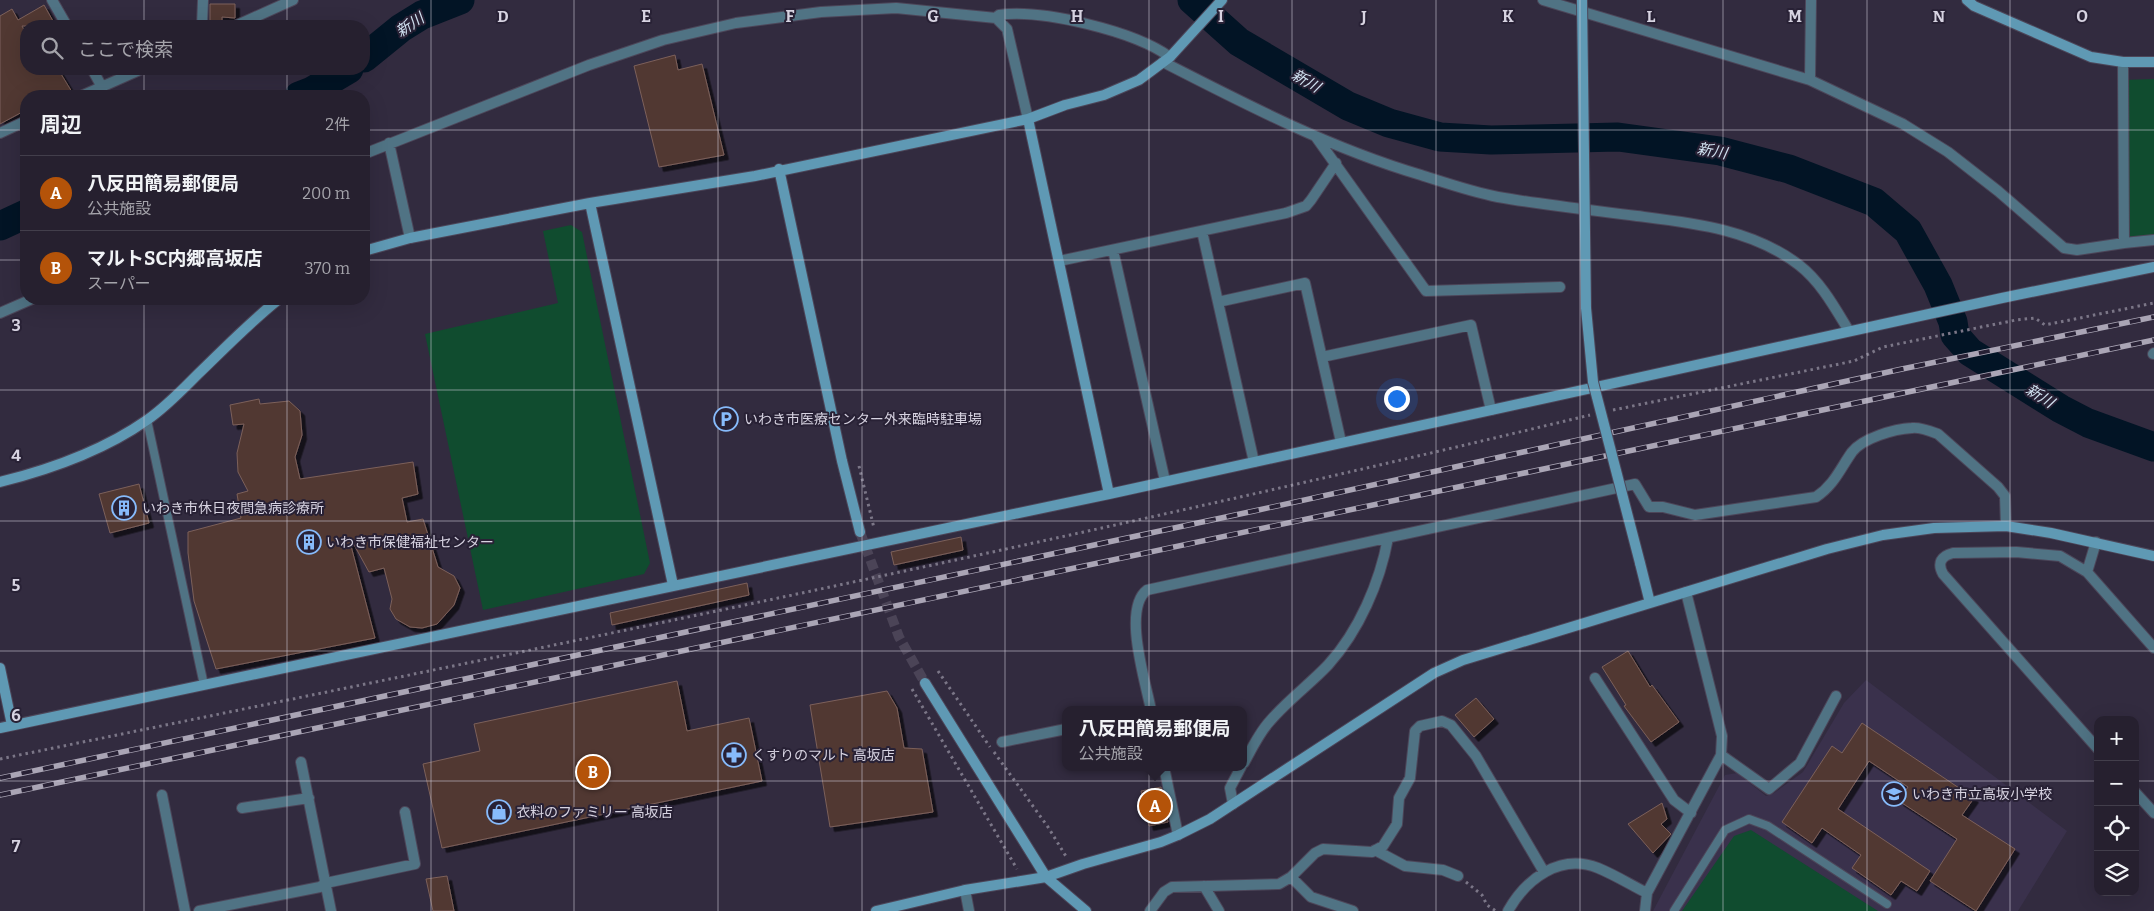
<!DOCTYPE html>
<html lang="ja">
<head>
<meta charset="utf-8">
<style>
	body { margin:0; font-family:Bitter,"Noto Sans JP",serif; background:#322d3b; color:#f1f3f6 }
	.controls { position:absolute; right:15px; bottom:15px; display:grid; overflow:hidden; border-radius:10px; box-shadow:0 5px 20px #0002 }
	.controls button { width:45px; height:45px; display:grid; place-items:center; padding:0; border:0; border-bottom:1px solid #423e4b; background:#26202f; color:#f1f3f6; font:25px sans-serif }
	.you { position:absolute; left:1396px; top:398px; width:18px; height:18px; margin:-12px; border:4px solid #fff; border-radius:50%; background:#1a73e8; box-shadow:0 0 0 8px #1a73e833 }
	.badge { display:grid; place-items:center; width:32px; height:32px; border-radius:50%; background:#b45309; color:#fff; font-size:16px; font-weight:700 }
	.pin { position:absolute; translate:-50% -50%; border:2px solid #fff; box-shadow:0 1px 5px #0006 }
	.popup { position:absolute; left:1062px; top:706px; width:185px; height:65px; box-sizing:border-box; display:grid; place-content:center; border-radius:10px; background:#26202f; filter:drop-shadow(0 1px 4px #0005); font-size:16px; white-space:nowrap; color:#a4a3aa }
	.popup b { font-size:19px; color:#f1f3f6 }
	.popup::after { content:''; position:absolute; left:50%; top:100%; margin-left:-10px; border:10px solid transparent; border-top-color:#26202f }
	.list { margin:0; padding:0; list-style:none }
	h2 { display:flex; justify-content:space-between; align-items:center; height:65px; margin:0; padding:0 20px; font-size:21px }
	h2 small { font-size:16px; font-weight:400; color:#a4a3aa }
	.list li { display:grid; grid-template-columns:32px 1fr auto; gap:15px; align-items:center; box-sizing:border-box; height:75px; padding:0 20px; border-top:1px solid #423e4b }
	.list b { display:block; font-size:19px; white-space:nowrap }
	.list p { margin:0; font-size:16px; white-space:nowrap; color:#a4a3aa }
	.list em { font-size:16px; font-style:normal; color:#a4a3aa }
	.icon { flex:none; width:28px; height:28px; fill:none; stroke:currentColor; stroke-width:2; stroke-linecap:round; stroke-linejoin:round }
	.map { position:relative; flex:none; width:2154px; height:911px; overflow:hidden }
	.search { position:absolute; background:#26202f; box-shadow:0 5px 20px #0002; left:20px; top:20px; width:350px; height:55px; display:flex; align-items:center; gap:12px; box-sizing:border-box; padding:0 18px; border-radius:20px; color:#a4a3aa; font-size:19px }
	.panel { position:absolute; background:#26202f; box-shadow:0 5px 20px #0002; left:20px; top:90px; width:350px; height:215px; border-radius:20px }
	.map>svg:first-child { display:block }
	.built { fill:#3a314c }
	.green { fill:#104c2f }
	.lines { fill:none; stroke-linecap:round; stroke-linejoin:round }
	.river { stroke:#021425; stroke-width:29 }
	.building { fill:#513832; stroke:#7c605a; filter:url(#shadow) }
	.secondary-tunnel { stroke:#4b4457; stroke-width:10; stroke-dasharray:10 5; stroke-linecap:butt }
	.lane-casing { stroke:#4c4659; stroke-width:10 }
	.street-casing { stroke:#4c4659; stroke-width:12 }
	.secondary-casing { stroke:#4c4659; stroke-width:12 }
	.path { stroke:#7b7687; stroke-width:3; stroke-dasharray:2.5 4; stroke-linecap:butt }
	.lane { stroke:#507384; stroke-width:8 }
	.street { stroke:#507384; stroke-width:10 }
	.secondary { stroke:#5f99b4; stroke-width:10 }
	.rail-casing { stroke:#aaa5b5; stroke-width:5.5 }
	.rail { stroke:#282135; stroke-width:4; stroke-dasharray:11; stroke-linecap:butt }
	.secondary-bridge-casing { stroke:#4c4659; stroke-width:12; stroke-linecap:butt }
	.secondary-bridge { stroke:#5f99b4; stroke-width:10 }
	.grid { fill:none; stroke:#d7d3e1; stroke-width:1; stroke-opacity:0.55 }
	.labels { text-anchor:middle; stroke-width:4; stroke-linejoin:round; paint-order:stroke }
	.poi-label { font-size:14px; fill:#d7d3e1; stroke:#282135; text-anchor:start }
	.water-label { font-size:15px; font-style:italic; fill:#d2e3f2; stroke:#282135 }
	.grid-label { font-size:16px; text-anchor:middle; font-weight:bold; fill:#d7d3e1; stroke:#282135; stroke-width:4; stroke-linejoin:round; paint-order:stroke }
</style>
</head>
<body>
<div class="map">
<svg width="2154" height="911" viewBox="0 0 2154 911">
	<defs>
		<filter id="shadow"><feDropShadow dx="4.5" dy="4.5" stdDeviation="0" flood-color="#0009"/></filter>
	</defs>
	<rect width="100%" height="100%" fill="#322b3f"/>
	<path class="built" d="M 1866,680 L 2067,831 L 2018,911 L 1653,911 L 1725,775 L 1737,773 L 1766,796 L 1774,793 L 1803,772 L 1844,703 Z"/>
	<path class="green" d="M 2154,79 L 2154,240 L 2124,243 L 2123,80 Z
		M 571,225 L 582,232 L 650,563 L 644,574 L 483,610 L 425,334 L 558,303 L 543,231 Z
		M 1751,830 L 1878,911 L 1682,911 L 1734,836 Z"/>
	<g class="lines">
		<path class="river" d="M 1192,0 L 1239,42 L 1348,106 L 1389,123 L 1440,137 L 1491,140 L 1618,137 L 1720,151 L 1789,169 L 1874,202 L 1908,231 L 1938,285 L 1953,322 L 1955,335 L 1970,352 L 2061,409 L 2088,423 L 2154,447
			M 364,58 L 401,28 L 422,15 L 460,0
			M 299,96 L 312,91 L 349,69
			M 0,226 L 26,214"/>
	</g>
	<path class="building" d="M 210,4 L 235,4 L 235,18 L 222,17 L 222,24 L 210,24 Z
		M 44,5 L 53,21 L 43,26 L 22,26 L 26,34 L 26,69 L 58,69 L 72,92 L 64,96 L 26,96 L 26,110 L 0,124 L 0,16 L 12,9 L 18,20 Z
		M 675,55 L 678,70 L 702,64 L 724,155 L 659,167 L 634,66 Z
		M 259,399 L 260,404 L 289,401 L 300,411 L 302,435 L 295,457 L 300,479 L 413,462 L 418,494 L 402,498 L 407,522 L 423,519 L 438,567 L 454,576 L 460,588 L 454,605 L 437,624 L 422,628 L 410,627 L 396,619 L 390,609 L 392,599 L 384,568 L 369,572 L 352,541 L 350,542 L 375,638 L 216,669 L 194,601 L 188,553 L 188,532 L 241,518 L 237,494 L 248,491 L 238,472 L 237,453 L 244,424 L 233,425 L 230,405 Z
		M 139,484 L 149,523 L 110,533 L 99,494 Z
		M 961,537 L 963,550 L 894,565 L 891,552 Z
		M 747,583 L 749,595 L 612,625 L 610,613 Z
		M 1628,651 L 1650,687 L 1652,685 L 1679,722 L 1651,742 L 1624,706 L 1626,705 L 1602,667 Z
		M 677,681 L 687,731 L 749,718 L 762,781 L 442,848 L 423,764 L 480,751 L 474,724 Z
		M 887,691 L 897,708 L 904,748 L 922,749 L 933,812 L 830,827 L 810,705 Z
		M 1476,698 L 1494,719 L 1474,737 L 1455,715 Z
		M 1862,723 L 1974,798 L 1962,815 L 2015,849 L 1976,911 L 1930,881 L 1957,839 L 1899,801 L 1908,787 L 1869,761 L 1838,809 L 1930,871 L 1917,891 L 1901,881 L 1891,895 L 1852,868 L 1861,855 L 1822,828 L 1812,843 L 1782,822 L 1832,746 L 1842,753 Z
		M 1161,787 L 1168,822 L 1149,826 L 1141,791 Z
		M 1662,803 L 1667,819 L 1661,824 L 1671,834 L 1653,853 L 1628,824 Z
		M 447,876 L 454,911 L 433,911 L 426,879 Z"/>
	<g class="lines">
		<path class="secondary-tunnel" d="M 860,532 L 899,637 L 925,683"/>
		<g class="lane-casing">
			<path id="lane" d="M 147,420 L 204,685
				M 1674,911 L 1725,830 L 1749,819 L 1768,826 L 1887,904"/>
		</g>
		<g class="street-casing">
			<path id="street" d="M 52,0 L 67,26
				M 1543,0 L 1810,80 L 1903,124 L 1948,152 L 1998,191 L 2064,248 L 2077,250 L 2124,243
				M 996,18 L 999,15 C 1042,9 1134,31 1170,57
				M 202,26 L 203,0
				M 235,26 L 293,0
				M 1163,62 C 1247,105 1330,148 1421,175 C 1446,183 1472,192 1498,197 C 1544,205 1591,210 1637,216 C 1693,223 1752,229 1799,265 C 1821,282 1835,308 1849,331
				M 2123,62 L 2124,243 L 2154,240
				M 92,69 L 102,87
				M 1810,80 L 1811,0
				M 81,96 L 142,69
				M 0,133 L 26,121
				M 1316,137 L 1426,291 L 1560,287
				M 389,143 L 410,238
				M 364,154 L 589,65 L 663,40 L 736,23 L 821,12 L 896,8 L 996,18 L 1007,29 L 1028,119
				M 1202,231 L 1254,462
				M 1113,250 L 1165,481
				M 1059,261 L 1286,213 L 1306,206 L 1311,200 L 1336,163
				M 1218,302 L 1305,283 L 1341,442
				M 0,313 L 32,299
				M 2153,354 L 2154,353
				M 1322,357 L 1471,325 L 1491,410
				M 2087,572 L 2096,542
				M 1595,678 L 1674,800 L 1691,813
				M 1151,710 C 1146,683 1122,609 1147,590 L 1635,484 L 1649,507 L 1663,507 L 1695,515 L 1816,497 C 1834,485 1840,469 1852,452 C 1863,438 1894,429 1912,428 C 1920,427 1930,431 1938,434 L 1998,487 L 2005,496 L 2006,526
				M 1002,742 L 1066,729
				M 2098,749 L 1943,574 C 1937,563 1941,556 1953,553 L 2016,552 L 2060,556 L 2087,572 L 2154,648
				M 1721,755 L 1769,789 L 1800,763 L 1836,696
				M 301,762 L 331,911
				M 1244,763 C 1252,748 1259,733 1270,721 C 1288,700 1310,684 1328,665 C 1359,631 1380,582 1388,538
				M 1164,767 L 1178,835
				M 2135,792 L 2154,813
				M 162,795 L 185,911
				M 1233,804 L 1230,788 L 1241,767
				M 242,808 L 309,798
				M 1375,850 L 1405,866 L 1443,870 L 1458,876
				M 1291,877 L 1311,897 L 1353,911
				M 1204,886 L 1219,911
				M 965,890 L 969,911
				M 199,911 L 320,887 L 326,883 L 415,864 L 405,812
				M 1150,911 L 1164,892 L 1172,887 L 1279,884 L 1291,877 L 1315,853 L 1323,849 L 1372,852 L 1383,846 L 1397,824 L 1399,798 L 1410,778 L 1415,731 L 1420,726 L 1442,721 L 1451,725 L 1476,756 L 1544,872
				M 1508,911 C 1526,879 1560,853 1598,868 C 1615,875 1631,885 1647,893
				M 1645,911 L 1647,893 L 1721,755 L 1722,736 L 1686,592"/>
		</g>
		<g class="secondary-casing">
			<path id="secondary" d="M 1967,0 L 1974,6 L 2091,57 L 2123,62 L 2154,62
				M 1028,119 L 1109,494
				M 779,169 L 842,461 L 860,532
				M 590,203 L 673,585
				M 364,251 L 410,238 L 590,203 L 755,176 L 1028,119 L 1065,105 L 1104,95 L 1139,80 L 1170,57 L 1222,0
				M 0,482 C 52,469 103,451 147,420 C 166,407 182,390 198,374 C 225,348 250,322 279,299
				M 1640,563 L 1650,603
				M 0,668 L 12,725
				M 925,683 L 1046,877 L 1086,911
				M 0,728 L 1109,494 L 2002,298 L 2154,267
				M 876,911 L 965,890 L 1046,877 L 1083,864 L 1161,842 L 1178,835 L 1210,819 L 1434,673 L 1463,660 L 1827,549 L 1883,535 L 1934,528 L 2006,526 L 2051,533 L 2154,556"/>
		</g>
		<path class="path" d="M 1613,410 L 1854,361 L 1883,347 L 2016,320 L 2035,318 L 2045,325 L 2154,303
			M 859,466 L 874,528
			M 938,671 L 990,747
			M 912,689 L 1017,869
			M 994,752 L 1048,827 L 1067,858
			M 0,759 C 531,650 1063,543 1590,415
			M 1466,882 L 1482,895 L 1487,905 L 1496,911"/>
		<use href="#lane" class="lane"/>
		<use href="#street" class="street"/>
		<use href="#secondary" class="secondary"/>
		<g class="rail-casing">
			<path id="rail" d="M 0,778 L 1254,511 L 1902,369 L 2154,317
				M 0,795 L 2154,340"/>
		</g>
		<use href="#rail" class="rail"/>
		<g class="secondary-bridge-casing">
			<path id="secondary-bridge" d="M 1582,0 L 1586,308 L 1593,382 L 1640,563"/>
		</g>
		<use href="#secondary-bridge" class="secondary-bridge"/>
	</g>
	<path class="grid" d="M 144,0 L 144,26M 287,0 L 287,26M 431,0 L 431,911M 574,0 L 574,911M 718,0 L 718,911M 862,0 L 862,911M 1005,0 L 1005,911M 1149,0 L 1149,911M 1292,0 L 1292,911M 1436,0 L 1436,911M 1580,0 L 1580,911M 1723,0 L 1723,911M 1867,0 L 1867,911M 2010,0 L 2010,911M 144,69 L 144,96M 287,69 L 287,96M 0,130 L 26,130M 364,130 L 2154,130M 0,260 L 26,260M 364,260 L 2154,260M 144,299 L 144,911M 287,299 L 287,911M 0,390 L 2154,390M 0,521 L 2154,521M 0,651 L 2154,651M 0,781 L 2098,781M 2135,781 L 2154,781"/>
	<defs>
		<g id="parking-ring" transform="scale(1.25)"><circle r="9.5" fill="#282135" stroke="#87bbfb" stroke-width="1.5"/><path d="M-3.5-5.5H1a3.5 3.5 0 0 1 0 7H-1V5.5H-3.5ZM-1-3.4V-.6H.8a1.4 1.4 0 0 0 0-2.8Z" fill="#87bbfb"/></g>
		<g id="building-ring" transform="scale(1.25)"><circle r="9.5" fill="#282135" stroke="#87bbfb" stroke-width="1.5"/><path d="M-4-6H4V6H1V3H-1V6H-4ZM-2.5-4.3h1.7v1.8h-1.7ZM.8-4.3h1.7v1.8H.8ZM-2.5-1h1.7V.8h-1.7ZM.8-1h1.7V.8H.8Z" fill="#87bbfb"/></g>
		<g id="pharmacy-ring" transform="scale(1.25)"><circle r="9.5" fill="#282135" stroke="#87bbfb" stroke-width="1.5"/><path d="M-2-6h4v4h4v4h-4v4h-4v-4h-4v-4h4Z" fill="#87bbfb"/></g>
		<g id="school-ring" transform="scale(1.25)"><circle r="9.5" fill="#282135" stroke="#87bbfb" stroke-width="1.5"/><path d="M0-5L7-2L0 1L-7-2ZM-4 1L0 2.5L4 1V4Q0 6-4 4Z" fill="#87bbfb"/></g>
		<g id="shop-ring" transform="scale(1.25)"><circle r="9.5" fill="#282135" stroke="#87bbfb" stroke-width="1.5"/><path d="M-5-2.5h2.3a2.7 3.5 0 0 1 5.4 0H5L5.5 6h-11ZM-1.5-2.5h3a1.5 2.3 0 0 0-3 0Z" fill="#87bbfb"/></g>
	</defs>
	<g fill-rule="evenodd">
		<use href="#parking-ring" x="726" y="419"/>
		<use href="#building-ring" x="124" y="508"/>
		<use href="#building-ring" x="309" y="542"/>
		<use href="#pharmacy-ring" x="734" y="755"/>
		<use href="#school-ring" x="1894" y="794"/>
		<use href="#shop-ring" x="499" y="812"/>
	</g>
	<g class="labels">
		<g class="poi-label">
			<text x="744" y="424">いわき市医療センター外来臨時駐車場</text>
			<text x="142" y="513">いわき市休日夜間急病診療所</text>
			<text x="326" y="547">いわき市保健福祉センター</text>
			<text x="752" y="760">くすりのマルト 高坂店</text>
			<text x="1912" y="799">いわき市立高坂小学校</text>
			<text x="516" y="817">衣料のファミリー 高坂店</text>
		</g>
		<g class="water-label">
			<text transform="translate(410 25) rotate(-34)" y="5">新川</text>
			<text transform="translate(1306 81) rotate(30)" y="5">新川</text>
			<text transform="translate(1712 151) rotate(10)" y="5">新川</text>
			<text transform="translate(2040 396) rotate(32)" y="5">新川</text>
		</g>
	</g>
	<g class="grid-label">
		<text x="503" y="22">D</text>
		<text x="646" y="22">E</text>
		<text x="790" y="22">F</text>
		<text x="933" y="22">G</text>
		<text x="1077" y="22">H</text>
		<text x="1221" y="22">I</text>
		<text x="1364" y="22">J</text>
		<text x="1508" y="22">K</text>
		<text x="1651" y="22">L</text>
		<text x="1795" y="22">M</text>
		<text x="1939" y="22">N</text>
		<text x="2082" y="22">O</text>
		<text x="16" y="331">3</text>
		<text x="16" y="461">4</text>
		<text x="16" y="591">5</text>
		<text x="16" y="721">6</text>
		<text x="16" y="852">7</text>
	</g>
</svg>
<div class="controls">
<button>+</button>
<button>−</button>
<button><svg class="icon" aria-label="locate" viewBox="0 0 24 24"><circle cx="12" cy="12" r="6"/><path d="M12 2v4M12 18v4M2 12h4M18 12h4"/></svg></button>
<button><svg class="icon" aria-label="layers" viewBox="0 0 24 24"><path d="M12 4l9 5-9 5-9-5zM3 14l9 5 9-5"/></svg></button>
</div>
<div class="you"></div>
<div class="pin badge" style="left:1155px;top:806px">A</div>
<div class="popup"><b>八反田簡易郵便局</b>公共施設</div>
<div class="pin badge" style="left:593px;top:772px">B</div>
<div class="search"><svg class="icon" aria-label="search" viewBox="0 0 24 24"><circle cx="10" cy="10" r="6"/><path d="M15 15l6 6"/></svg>ここで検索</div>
<section class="panel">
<h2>周辺<small>2件</small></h2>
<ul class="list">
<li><span class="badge">A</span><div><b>八反田簡易郵便局</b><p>公共施設</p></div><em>200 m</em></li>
<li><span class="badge">B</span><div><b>マルトSC内郷高坂店</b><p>スーパー</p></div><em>370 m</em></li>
</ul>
</section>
</div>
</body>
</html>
